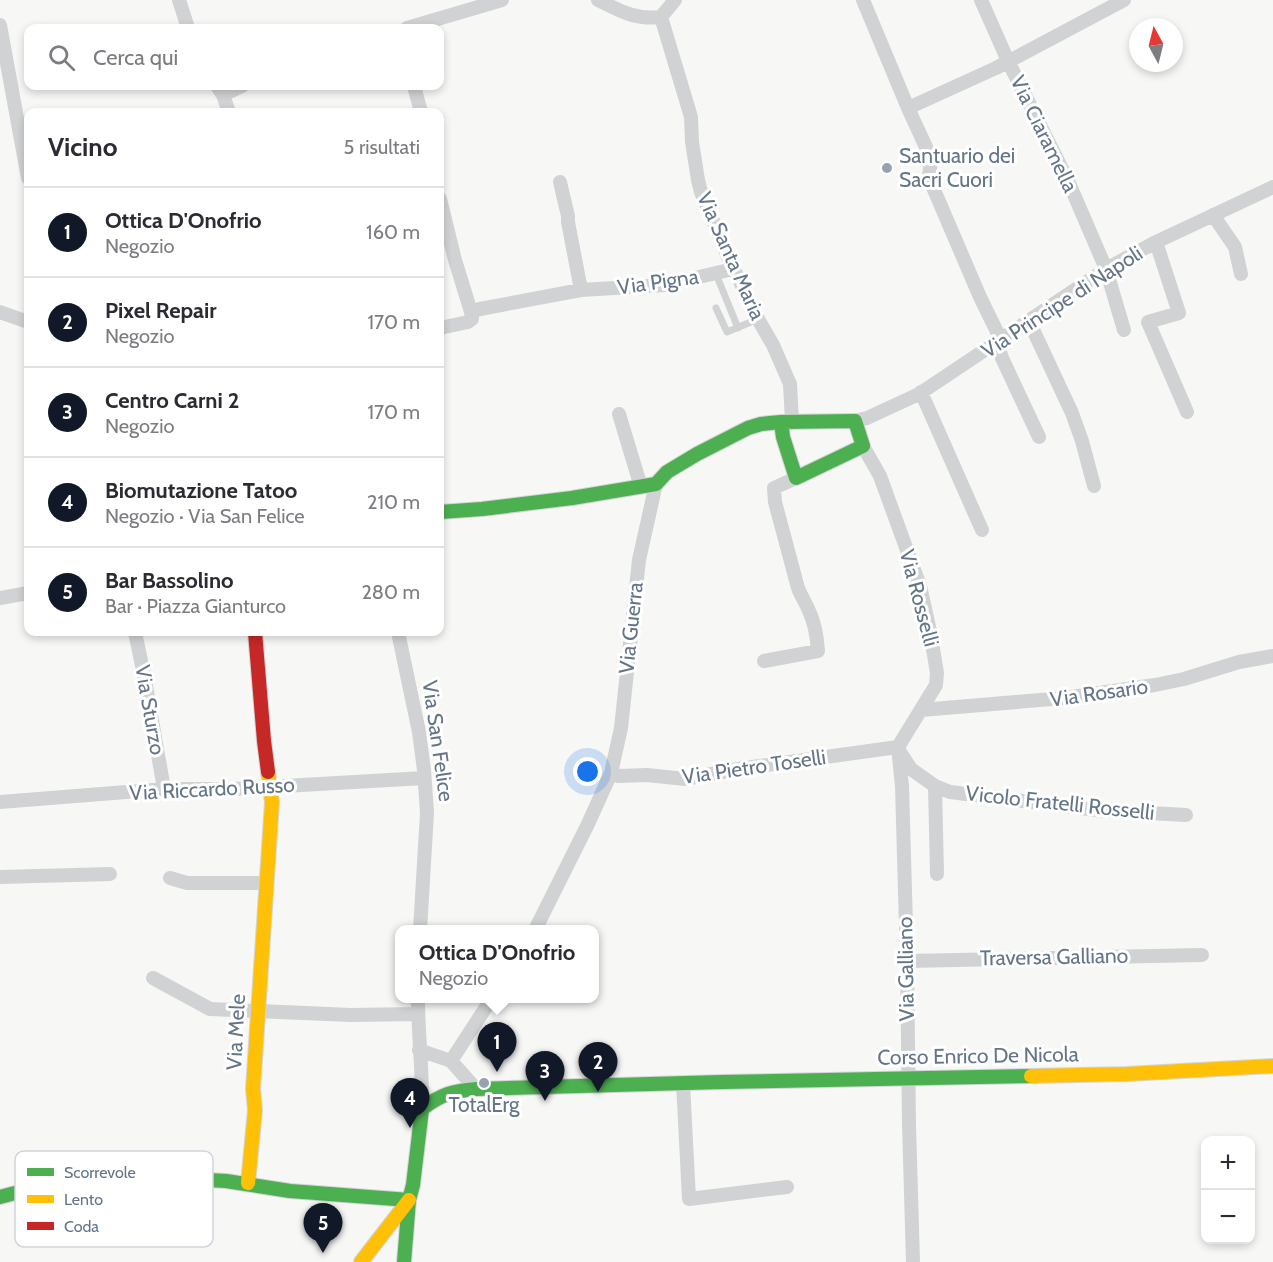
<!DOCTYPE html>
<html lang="it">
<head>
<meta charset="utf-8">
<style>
	body { margin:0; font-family:Cabin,sans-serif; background:#f2f2f3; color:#2b2b33 }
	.controls { position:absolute; right:18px; bottom:18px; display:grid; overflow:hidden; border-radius:12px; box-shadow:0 3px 9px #0003 }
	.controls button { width:54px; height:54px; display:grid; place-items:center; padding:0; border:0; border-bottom:2px solid #e1e1e2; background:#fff; color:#2b2b33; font:30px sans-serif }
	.compass { position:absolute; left:1129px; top:18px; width:54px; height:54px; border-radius:50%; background:#fff; box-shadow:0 3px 9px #0003; rotate:353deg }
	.you { position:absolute; left:588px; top:772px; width:21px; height:21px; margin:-15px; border:4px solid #fff; border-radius:50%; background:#1a73e8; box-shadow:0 0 0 9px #1a73e833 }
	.badge { display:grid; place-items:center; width:39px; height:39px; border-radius:50%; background:#111827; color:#fff; font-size:20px; font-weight:700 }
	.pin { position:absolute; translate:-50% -50px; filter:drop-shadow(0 2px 3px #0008) }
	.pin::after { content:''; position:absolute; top:32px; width:21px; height:18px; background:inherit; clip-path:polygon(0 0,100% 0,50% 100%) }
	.popup { position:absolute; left:395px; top:925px; width:204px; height:78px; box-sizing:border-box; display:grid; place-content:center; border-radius:12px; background:#fff; filter:drop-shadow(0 2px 4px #0005); font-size:20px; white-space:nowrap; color:#7c7c81 }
	.popup b { font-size:22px; color:#2b2b33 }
	.popup::after { content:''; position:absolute; left:50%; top:100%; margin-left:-12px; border:12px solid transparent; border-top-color:#fff }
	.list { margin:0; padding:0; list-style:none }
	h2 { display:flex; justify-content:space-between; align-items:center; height:78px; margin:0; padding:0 24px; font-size:26px }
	h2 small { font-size:20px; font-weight:400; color:#7c7c81 }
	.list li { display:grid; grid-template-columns:39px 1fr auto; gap:18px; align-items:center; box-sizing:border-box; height:90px; padding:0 24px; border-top:2px solid #e1e1e2 }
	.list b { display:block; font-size:22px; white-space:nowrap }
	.list p { margin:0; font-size:20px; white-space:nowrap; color:#7c7c81 }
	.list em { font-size:20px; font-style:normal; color:#7c7c81 }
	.icon { flex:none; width:33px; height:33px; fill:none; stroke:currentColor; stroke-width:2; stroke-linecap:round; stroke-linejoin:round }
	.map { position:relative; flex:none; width:1273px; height:1262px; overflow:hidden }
	.search { position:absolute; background:#fff; box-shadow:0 3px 9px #0003; left:24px; top:24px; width:420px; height:66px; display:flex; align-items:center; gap:15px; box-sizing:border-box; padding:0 21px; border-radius:12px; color:#7c7c81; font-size:22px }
	.panel { position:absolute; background:#fff; box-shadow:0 3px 9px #0003; left:24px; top:108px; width:420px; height:528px; border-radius:12px }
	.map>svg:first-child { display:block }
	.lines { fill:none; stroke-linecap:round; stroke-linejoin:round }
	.fast-casing { stroke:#d3d5d7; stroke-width:16 }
	.slow-casing { stroke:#d3d5d7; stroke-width:16 }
	.jam-casing { stroke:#d3d5d7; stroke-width:16 }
	.lane { stroke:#d1d2d3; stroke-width:7 }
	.street { stroke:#d1d2d3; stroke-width:14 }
	.fast { stroke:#4caf50; stroke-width:14 }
	.slow { stroke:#ffc107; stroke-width:14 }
	.jam { stroke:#c62828; stroke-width:14 }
	.poi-dot { fill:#98a2af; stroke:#fff; stroke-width:2 }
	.labels { text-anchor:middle; stroke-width:6; stroke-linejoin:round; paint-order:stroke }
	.street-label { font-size:21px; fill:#657589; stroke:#fff }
	.poi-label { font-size:21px; fill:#657589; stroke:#fff; text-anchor:start }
	.key { fill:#fff; stroke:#d1d6dc; stroke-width:1.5 }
	.key-label { font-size:16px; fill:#657589 }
</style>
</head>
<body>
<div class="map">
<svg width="1273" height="1262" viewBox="0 0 1273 1262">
	<rect width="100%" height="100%" fill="#f7f7f6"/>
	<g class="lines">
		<g class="fast-casing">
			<path id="fast" d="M 440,512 L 482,509 L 572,498 L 656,484 L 667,472 L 697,454 L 748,428 L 761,424 L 781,422 L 855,421 L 863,446 L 796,478 L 783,437 L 781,422
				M 0,1197 L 53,1183 L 114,1178 L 154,1177 L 226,1181 L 290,1191 L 409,1200
				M 404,1262 L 409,1200 L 413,1185 L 422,1109 C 441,1094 453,1091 476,1089 L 722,1082 L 1031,1076"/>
		</g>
		<g class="slow-casing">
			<path id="slow" d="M 1031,1076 L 1127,1074 L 1273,1066
				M 248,1183 L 255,1110 L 253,1089 L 272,802 L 268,772
				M 361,1262 L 409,1200"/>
		</g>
		<g class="jam-casing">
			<path id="jam" d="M 255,632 L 264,741 L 268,772"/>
		</g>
		<path class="lane" d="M 716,274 L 738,328
			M 716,308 L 727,332 L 758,319"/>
		<path class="street" d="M 179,0 L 188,28
			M 598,0 C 620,11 635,20 661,17
			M 863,0 L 908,108 L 931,158 L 929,178 L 980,297 L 1001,340
			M 981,0 L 1008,61 L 1069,183 L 1106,269 L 1124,330
			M 661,17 L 691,117 L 692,142 L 698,180 L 701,192 L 728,257 L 758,319 L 773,345 L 790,384 L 792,421
			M 661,17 L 675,0
			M 0,25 L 28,178
			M 407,28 L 502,0
			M 217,86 L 223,95 L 229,112
			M 414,86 L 421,112
			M 223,95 L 242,86
			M 908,108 L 996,68 L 1124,0
			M 560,182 L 568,216 L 568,222 L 581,290
			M 440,199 L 455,260 L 471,312
			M 1213,215 L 1235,247 L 1241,274
			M 1156,242 L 1179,313 L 1148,322 L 1187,412
			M 0,312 L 28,322
			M 1029,321 L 1072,413 L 1082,441 L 1094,486
			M 440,328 L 468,322 L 472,319 L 471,312 L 480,309 L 581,290 L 665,285 L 733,269
			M 997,343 L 1002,358 L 1039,437
			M 921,392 L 982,530
			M 619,414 L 641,487
			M 855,421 L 867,418 L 919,394 L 1106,269 L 1156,242 L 1273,187
			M 863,446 L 880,476 L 920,586 L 930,631 L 937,673 L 936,685 L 898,747
			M 0,598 L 28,593
			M 135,632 L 145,680 L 164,789
			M 398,632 L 419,732 L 424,770 L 427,813 L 420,930
			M 764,661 L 818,651 C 817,637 815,623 809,611 C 806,603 801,596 798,588 L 775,502 L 774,488 L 796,478
			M 921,710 L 1064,698 L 1155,685 L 1184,679 L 1239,662 L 1273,656
			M 898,747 L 902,786 L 907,961 L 909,1124 L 913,1262
			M 900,752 L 911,769 L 935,786 L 950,792 L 1096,810 L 1186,815
			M 611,773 L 618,776 L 647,775 L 685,779 L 738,769 L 898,747
			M 935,786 L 937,874
			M 0,802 L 164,789 L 234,789 L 424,778
			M 0,877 L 110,874
			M 170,878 L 187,883 L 267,883
			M 535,930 L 588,824 L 611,773 L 621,728 L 639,560 L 656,484
			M 907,961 L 1202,955
			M 153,978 L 210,1009 L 351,1015 L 418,1014
			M 418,998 C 418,1036 423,1072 422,1109
			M 419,1050 L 451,1061 L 476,1089
			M 451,1061 L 492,998
			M 683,1083 L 689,1199 L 787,1187"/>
		<use href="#fast" class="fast"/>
		<use href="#slow" class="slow"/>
		<use href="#jam" class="jam"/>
	</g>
	<g class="poi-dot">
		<circle cx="887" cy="168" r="6"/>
		<circle cx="484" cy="1083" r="6"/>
	</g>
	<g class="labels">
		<g class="street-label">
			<text transform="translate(1044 134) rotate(64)" y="7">Via Ciaramella</text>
			<text transform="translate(731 256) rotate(66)" y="7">Via Santa Maria</text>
			<text transform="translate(658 282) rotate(-8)" y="7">Via Pigna</text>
			<text transform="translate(1062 302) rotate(-33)" y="7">Via Principe di Napoli</text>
			<text transform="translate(919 598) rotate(75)" y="7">Via Rosselli</text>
			<text transform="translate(631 628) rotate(-84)" y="7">Via Guerra</text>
			<text transform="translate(1099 693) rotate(-8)" y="7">Via Rosario</text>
			<text transform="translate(150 710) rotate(80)" y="7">Via Sturzo</text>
			<text transform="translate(438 741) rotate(82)" y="7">Via San Felice</text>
			<text transform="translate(754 767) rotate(-8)" y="7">Via Pietro Toselli</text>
			<text transform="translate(212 789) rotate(-3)" y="7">Via Riccardo Russo</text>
			<text transform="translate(1060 803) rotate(6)" y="7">Vicolo Fratelli Rosselli</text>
			<text transform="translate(1054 957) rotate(-1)" y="7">Traversa Galliano</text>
			<text transform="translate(906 969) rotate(-91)" y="7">Via Galliano</text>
			<text transform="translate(236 1032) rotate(-87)" y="7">Via Mele</text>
			<text transform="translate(978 1056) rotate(-1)" y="7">Corso Enrico De Nicola</text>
		</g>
		<g class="poi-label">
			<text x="899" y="163">Santuario dei<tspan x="899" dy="24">Sacri Cuori</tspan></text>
			<text x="484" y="1112" text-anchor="middle">TotalErg</text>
		</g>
	</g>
	<rect x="15" y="1151" width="198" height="96" rx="9" class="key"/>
	<rect x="27" y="1168" width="27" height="8" fill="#4caf50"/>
	<rect x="27" y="1195" width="27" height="8" fill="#ffc107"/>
	<rect x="27" y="1222" width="27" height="8" fill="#c62828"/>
	<g class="key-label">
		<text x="64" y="1178">Scorrevole</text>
		<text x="64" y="1205">Lento</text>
		<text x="64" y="1232">Coda</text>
	</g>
</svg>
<div class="controls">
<button>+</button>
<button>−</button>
</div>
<svg class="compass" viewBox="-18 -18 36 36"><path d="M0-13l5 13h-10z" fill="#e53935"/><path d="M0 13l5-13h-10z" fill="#7c7c81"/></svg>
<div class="you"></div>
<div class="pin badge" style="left:497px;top:1072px">1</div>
<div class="popup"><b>Ottica D'Onofrio</b>Negozio</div>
<div class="pin badge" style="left:598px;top:1092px">2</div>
<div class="pin badge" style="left:545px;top:1101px">3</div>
<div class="pin badge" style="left:410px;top:1128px">4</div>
<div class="pin badge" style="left:323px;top:1253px">5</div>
<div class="search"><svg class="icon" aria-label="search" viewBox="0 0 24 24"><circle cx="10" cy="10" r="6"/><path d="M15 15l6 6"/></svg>Cerca qui</div>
<section class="panel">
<h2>Vicino<small>5 risultati</small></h2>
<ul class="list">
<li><span class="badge">1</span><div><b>Ottica D'Onofrio</b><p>Negozio</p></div><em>160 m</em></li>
<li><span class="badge">2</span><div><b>Pixel Repair</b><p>Negozio</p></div><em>170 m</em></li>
<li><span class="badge">3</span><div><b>Centro Carni 2</b><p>Negozio</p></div><em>170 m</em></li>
<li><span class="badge">4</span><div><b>Biomutazione Tatoo</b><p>Negozio · Via San Felice</p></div><em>210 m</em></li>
<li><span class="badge">5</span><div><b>Bar Bassolino</b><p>Bar · Piazza Gianturco</p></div><em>280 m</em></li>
</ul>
</section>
</div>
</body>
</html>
